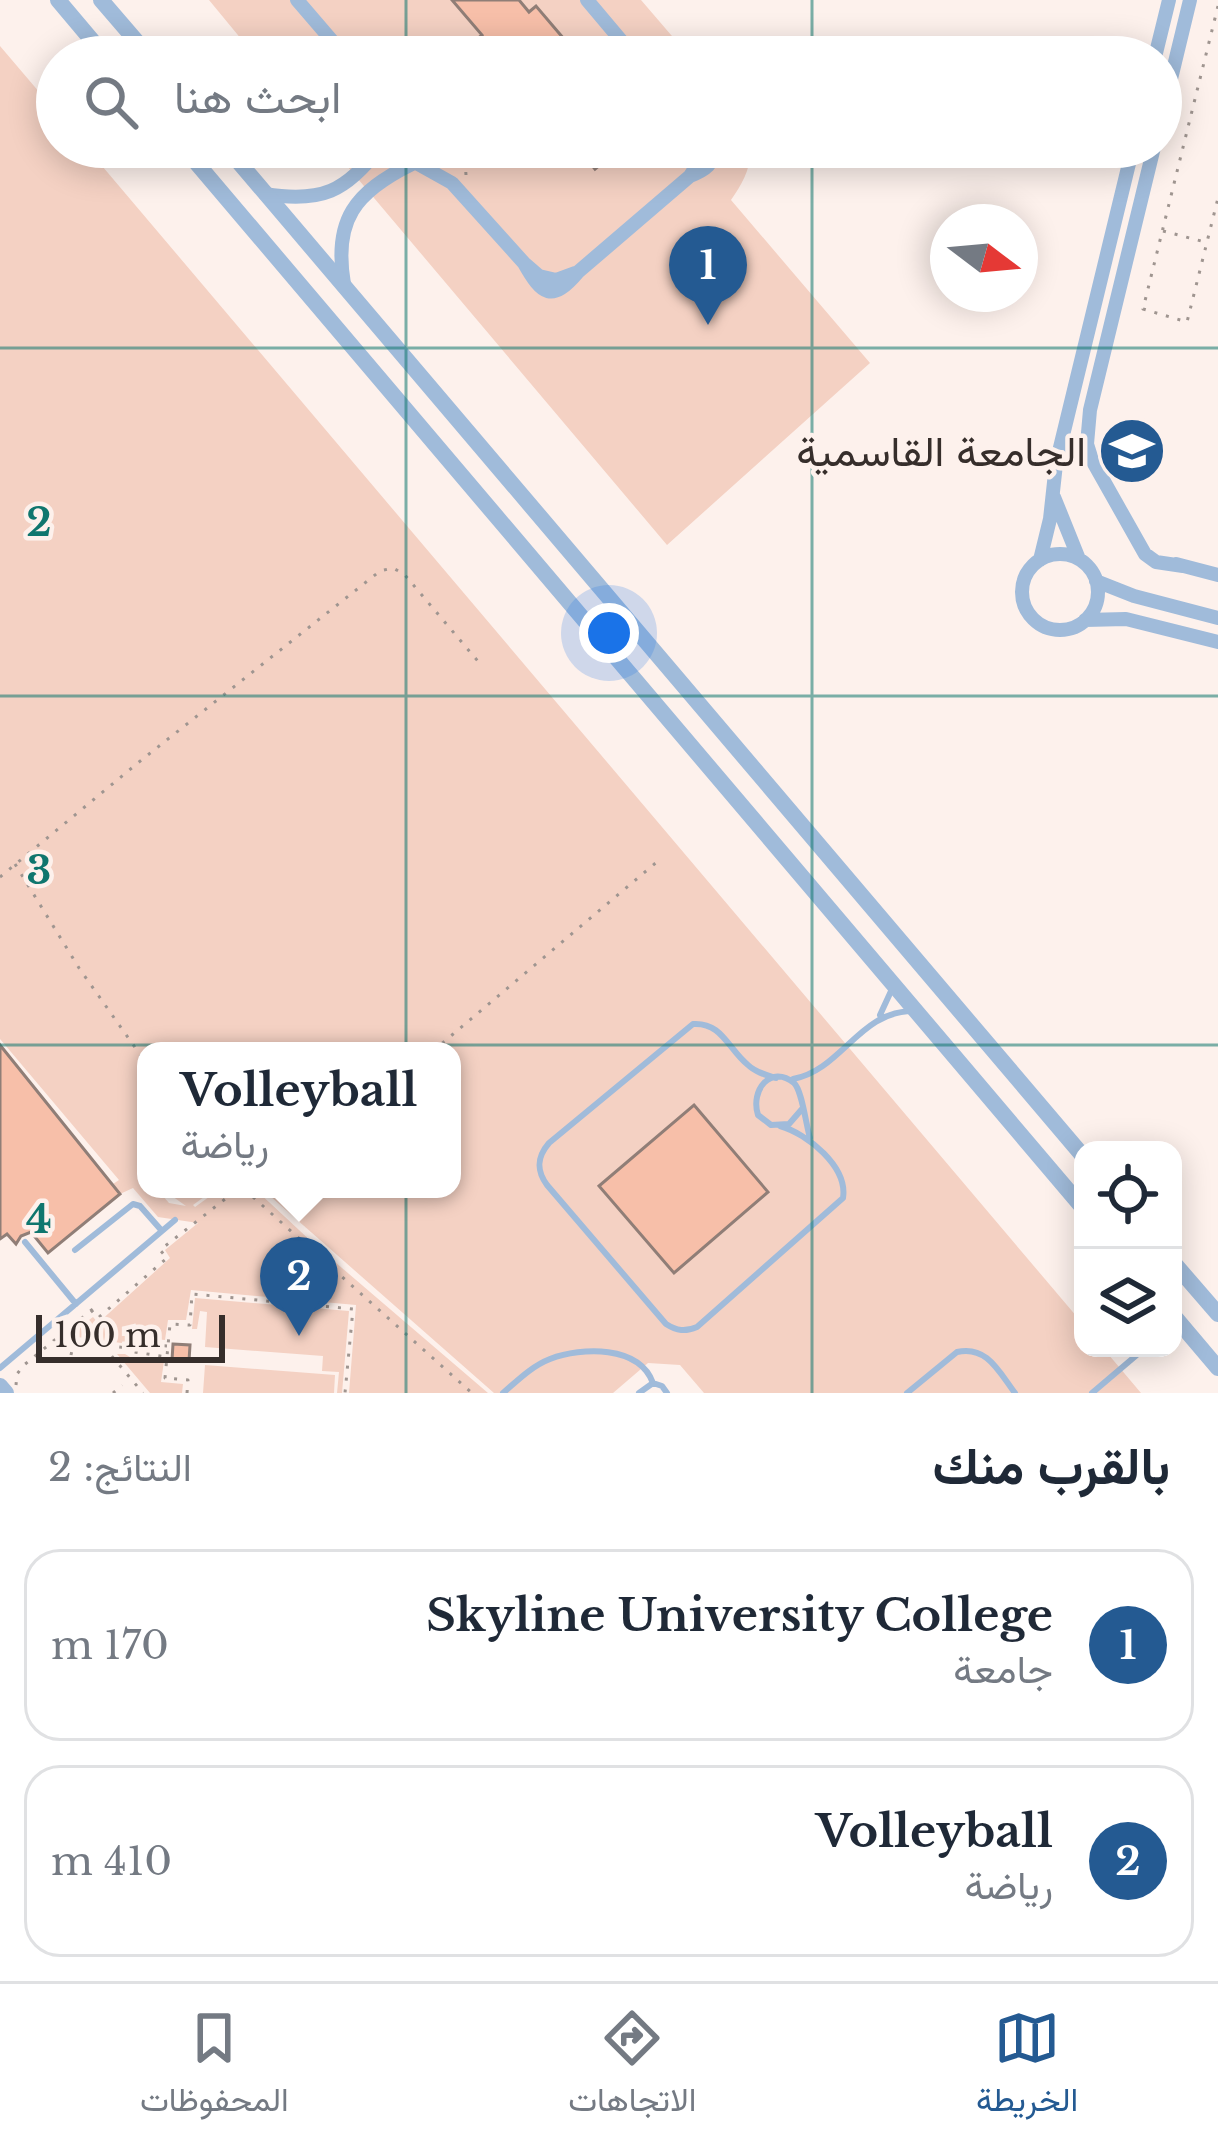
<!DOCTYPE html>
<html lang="ar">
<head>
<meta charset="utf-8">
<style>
	body { margin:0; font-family:"Libre Baskerville",Vazirmatn,serif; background:#f2f2f3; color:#1f2937; direction:rtl }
	.controls { position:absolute; right:36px; bottom:36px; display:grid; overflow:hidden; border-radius:24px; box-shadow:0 6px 30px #0003 }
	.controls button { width:108px; height:108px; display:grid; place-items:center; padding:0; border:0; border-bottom:3px solid #e0e1e3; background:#fff; color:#1f2937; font:60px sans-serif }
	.compass { position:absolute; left:930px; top:204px; width:108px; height:108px; border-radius:50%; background:#fff; box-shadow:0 6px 30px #0003; rotate:106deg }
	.scale { position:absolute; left:36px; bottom:30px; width:189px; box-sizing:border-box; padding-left:12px; border:6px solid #362e2b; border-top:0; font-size:33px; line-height:42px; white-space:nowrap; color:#362e2b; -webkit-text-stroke:9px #fdf1ec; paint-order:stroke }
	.you { position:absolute; left:609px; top:633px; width:42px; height:42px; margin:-30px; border:9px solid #fff; border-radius:50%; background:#1a73e8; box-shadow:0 0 0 18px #1a73e833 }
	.badge { display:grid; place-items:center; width:78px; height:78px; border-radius:50%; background:#245a92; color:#fff; font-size:39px; font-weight:700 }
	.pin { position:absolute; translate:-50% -99px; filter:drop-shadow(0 3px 6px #0008) }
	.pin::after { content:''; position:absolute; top:63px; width:42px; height:36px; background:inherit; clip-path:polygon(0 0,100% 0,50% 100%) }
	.popup { position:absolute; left:137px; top:1042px; width:324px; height:156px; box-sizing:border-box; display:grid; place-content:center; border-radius:24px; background:#fff; filter:drop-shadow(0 3px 9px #0005); font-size:39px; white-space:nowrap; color:#747a83 }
	.popup b { font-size:45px; color:#1f2937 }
	.popup::after { content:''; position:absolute; left:50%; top:100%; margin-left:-24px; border:24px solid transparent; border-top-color:#fff }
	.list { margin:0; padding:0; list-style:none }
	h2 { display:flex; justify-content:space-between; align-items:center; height:156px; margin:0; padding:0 48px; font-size:51px }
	h2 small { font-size:39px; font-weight:400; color:#747a83 }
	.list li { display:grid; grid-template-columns:78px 1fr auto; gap:36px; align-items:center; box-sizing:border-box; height:192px; margin:0 24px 24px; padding:0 24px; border:3px solid #e0e1e3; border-radius:36px }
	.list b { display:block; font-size:45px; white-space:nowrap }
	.list p { margin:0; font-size:39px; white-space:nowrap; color:#747a83 }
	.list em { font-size:39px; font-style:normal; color:#747a83 }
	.icon { flex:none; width:66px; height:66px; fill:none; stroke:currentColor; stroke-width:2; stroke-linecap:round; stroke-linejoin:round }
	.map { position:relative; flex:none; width:1218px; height:1393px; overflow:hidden; direction:ltr }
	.search { position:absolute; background:#fff; box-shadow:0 6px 30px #0003; left:36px; right:36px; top:36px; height:132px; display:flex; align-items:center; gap:30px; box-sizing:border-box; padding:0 42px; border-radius:66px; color:#747a83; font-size:45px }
	.sheet { height:588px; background:#fff }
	nav { display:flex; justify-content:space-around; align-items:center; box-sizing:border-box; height:168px; border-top:3px solid #e0e1e3; background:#fff; font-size:33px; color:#747a83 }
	nav a { display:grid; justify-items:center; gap:6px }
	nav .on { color:#245a92 }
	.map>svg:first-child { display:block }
	.green { fill:#f4d1c3 }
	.building { fill:#f7bfa9; stroke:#907e77; stroke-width:3 }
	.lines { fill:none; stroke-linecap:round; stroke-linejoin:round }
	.path { stroke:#9f9590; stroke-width:3; stroke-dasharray:3 9; stroke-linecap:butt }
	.service { stroke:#a0bbda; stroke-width:6 }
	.minor { stroke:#a0bbda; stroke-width:14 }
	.tertiary { stroke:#a0bbda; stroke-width:16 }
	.grid { fill:none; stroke:#0f766e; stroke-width:3; stroke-opacity:0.55 }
	.labels { text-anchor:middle; stroke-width:9; stroke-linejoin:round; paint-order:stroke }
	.poi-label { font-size:42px; fill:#362e2b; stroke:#fdf1ec; text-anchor:end }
	.grid-label { font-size:39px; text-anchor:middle; font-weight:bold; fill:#0f766e; stroke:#fdf1ec; stroke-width:9; stroke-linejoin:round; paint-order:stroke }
</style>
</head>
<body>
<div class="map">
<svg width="1218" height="1393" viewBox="0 0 1218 1393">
	<rect width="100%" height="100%" fill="#fdf1ec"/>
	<path class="green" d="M 209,0 L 641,0 L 690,57 L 256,57 Z
		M 0,46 L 57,113 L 57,147 L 86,147 L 1083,1324 L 1083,1348 L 1103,1348 L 1141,1393 L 704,1393 L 680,1365 L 648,1363 L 613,1393 L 494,1393 L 262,1189 L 452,1189 L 452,1051 L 146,1051 L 146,1189 L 157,1189 L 169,1203 L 186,1206 L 162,1189 L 215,1189 L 193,1205 L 195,1207 L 220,1189 L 255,1189 L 314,1244 L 488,1393 L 349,1393 L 356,1305 L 191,1290 L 186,1320 L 168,1320 L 165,1340 L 135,1337 L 129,1344 L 77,1337 L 73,1332 L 93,1317 L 98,1323 L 170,1258 L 165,1250 L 198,1223 L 158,1217 L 133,1188 L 120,1194 L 113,1184 L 119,1180 L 0,1039 Z
		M 331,147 L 750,147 C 752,168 742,184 731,200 L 870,363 L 667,545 Z
		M 195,1298 L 349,1311 L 342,1393 L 337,1393 L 339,1372 L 322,1371 L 323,1356 L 205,1347 L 207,1312 L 200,1311 L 197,1329 L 192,1329 Z
		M 117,1354 L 125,1354 L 135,1360 L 164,1361 L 161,1382 L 183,1384 L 182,1393 L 150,1393 Z
		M 205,1365 L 335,1375 L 334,1393 L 203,1393 Z"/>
	<path class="building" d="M 452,0 L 519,0 L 529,12 L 536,6 L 564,39 L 558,43 L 570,57 L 469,57 L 463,51 L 482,35 Z
		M 577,147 L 621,147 L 595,169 Z
		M 0,1045 L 120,1194 L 48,1253 L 31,1232 L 21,1236 L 16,1244 L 7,1234 L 0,1239 Z
		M 694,1105 L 768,1192 L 674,1273 L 599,1186 Z
		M 173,1344 L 190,1345 L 189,1361 L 172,1360 Z"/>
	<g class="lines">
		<path class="path" d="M 1218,6 L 1143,309 L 1187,322 L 1218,198
			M 466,175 L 465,160 L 468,147
			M 1163,231 L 1205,242
			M 15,864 L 79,968 L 146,1063
			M 0,877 L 139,762 L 380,571 L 393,568 L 404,574 L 482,666
			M 433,1051 L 658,861
			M 244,1189 L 472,1393
			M 91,1310 L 98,1318 L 167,1258 L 160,1250 L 238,1189
			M 167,1346 L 135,1344 L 128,1349 L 134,1352 L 167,1357
			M 104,1347 L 143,1393
			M 71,1355 L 74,1341 L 127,1348
			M 16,1385 L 17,1374 L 24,1365 L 94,1308
			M 113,1393 L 122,1385
			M 187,1393 L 188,1380 L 165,1378 L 170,1324 L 190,1325 L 192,1294 L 353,1309 L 345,1393"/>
		<path class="service" d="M 880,1015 L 892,989
			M 776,1078 C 766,1075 755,1072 748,1065 C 728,1049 722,1022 693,1024 L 549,1143 C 537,1157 536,1170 547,1185 L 666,1324 C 677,1331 685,1332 697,1327 L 843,1198 C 848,1167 808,1134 780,1126
			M 793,1079 C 842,1070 859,1011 913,1011
			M 802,1109 L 789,1124 L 771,1125 L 758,1115 C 750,1090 771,1064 794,1083 C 802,1090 806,1125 810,1138
			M 25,1242 L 76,1304
			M 75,1250 L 133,1204 L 140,1206 L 162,1231
			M 0,1368 L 175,1220
			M 503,1393 C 518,1380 532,1366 550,1359 C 582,1347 639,1345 653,1383
			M 639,1393 L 653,1383 L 662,1386 L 667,1393
			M 907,1393 L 957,1352 C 987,1345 999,1372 1015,1393
			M 1092,1393 L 1145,1348"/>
		<path class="minor" d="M 297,0 L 346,57
			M 587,0 L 635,57
			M 1155,57 L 1169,0
			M 1161,120 L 1190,0
			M 390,147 C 404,168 426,168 440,147
			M 1154,147 L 1090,410 L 1087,444 L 1092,460 L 1145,554 L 1156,562 L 1183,566
			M 418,164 L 452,183 L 524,263 L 539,276 L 556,280 L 575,273
			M 690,176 L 702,157 L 703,147
			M 265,194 C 321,203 346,192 380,147
			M 524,263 C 542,295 552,303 578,272 L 690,176 C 705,170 715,164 714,147
			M 344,284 C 333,220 355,192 412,164
			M 1054,497 L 1079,559
			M1022 592a38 38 0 1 1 76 0a38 38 0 1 1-76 0Z
			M 1040,560 L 1050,519 L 1056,464 L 1133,147
			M 1176,564 L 1218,575
			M 1096,581 L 1134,596 L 1218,618
			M 1085,620 L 1126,619 L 1218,642"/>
		<path class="tertiary" d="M 58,0 L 106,57
			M 101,0 L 150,57
			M 183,147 L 1083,1208
			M 226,147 L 1083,1156
			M 1173,1262 L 1218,1314
			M 1173,1315 L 1218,1368
			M 0,1386 L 6,1393"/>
	</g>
	<path class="grid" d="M 406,0 L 406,57M 812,0 L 812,57M 406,147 L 406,1393M 812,147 L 812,1393M 0,348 L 1218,348M 0,696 L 1218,696M 0,1045 L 1218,1045"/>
	<defs>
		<g id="university-disc" transform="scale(3.45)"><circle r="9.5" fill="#245a92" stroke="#fdf1ec"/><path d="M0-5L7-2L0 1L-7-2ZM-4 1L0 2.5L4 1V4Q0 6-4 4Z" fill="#fff"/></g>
	</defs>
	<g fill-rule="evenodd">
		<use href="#university-disc" x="1132" y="451"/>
	</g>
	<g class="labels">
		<g class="poi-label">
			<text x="1086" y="466">الجامعة القاسمية</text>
		</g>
	</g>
	<g class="grid-label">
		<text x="39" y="536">2</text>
		<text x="39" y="884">3</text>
		<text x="39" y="1233">4</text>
	</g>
</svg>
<div class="controls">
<button><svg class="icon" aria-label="locate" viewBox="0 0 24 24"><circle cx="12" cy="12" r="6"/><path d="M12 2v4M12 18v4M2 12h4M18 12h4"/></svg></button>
<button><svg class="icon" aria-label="layers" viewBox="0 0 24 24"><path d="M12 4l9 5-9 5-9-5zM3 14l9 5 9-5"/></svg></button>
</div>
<svg class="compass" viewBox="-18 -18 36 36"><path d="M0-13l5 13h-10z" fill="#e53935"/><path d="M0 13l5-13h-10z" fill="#747a83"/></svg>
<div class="scale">100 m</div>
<div class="you"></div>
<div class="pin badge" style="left:708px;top:325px">1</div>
<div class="pin badge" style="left:299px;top:1336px">2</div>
<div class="popup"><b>Volleyball</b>رياضة</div>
<div class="search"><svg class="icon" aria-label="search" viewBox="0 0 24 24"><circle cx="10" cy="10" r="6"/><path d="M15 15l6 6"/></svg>ابحث هنا</div>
</div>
<section class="sheet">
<h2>بالقرب منك<small>النتائج: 2</small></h2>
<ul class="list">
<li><span class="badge">1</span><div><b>Skyline University College</b><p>جامعة</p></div><em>170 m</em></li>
<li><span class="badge">2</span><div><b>Volleyball</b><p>رياضة</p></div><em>410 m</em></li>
</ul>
</section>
<nav>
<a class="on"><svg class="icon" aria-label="map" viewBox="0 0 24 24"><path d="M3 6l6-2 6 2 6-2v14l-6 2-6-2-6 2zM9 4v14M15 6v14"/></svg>الخريطة</a>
<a><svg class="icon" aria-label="directions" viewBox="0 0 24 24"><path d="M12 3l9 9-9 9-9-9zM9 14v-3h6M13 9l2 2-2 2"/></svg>الاتجاهات</a>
<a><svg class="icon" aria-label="saved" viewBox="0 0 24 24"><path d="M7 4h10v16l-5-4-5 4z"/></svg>المحفوظات</a>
</nav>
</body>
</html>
